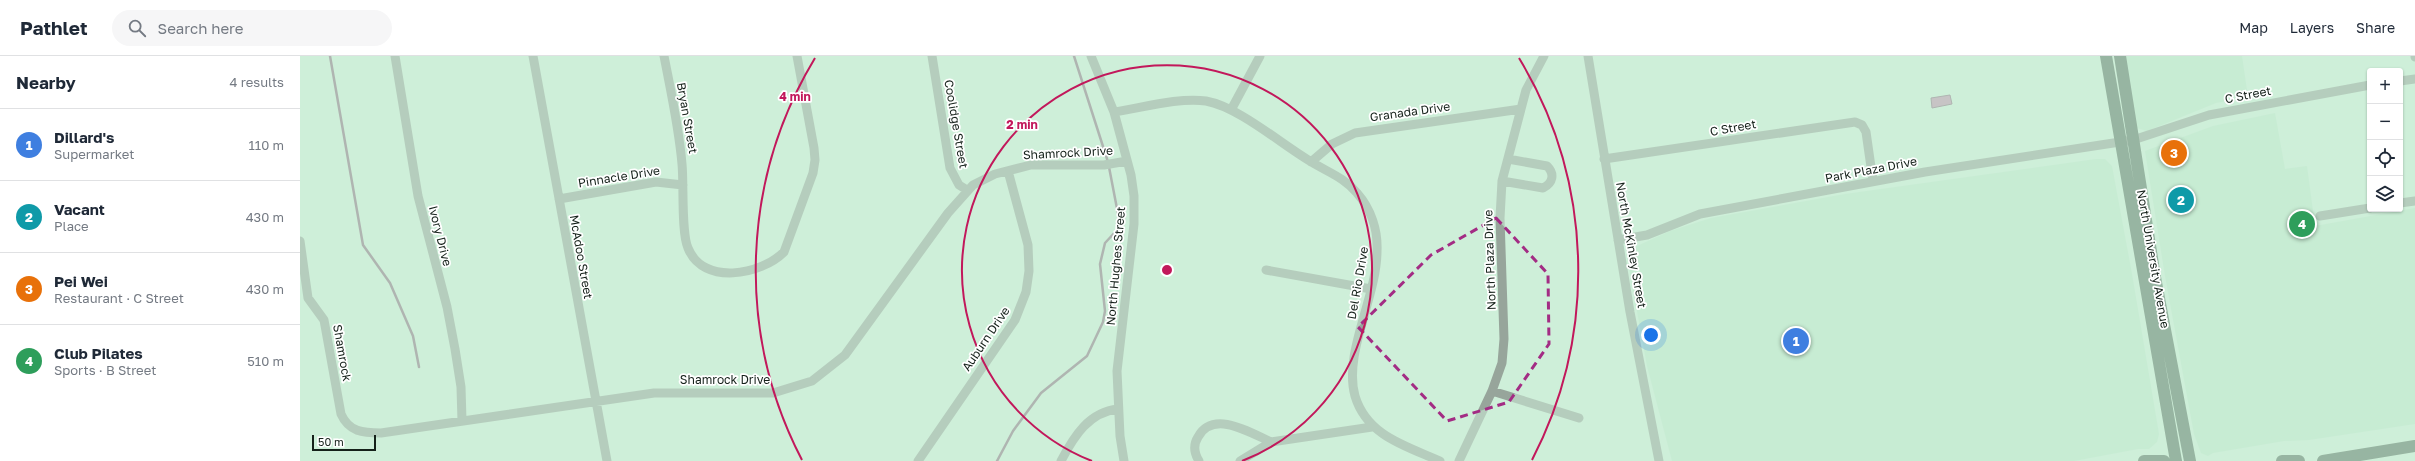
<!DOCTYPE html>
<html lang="en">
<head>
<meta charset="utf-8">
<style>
	body { margin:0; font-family:"Golos Text",sans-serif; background:#f6f6f7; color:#1f2937 }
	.controls { position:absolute; right:12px; top:12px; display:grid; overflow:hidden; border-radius:4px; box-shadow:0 1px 3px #0004 }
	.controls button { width:36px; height:36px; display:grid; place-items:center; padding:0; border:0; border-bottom:1px solid #e0e1e3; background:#fff; color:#1f2937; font:20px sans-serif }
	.scale { position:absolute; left:12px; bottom:10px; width:64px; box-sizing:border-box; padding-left:4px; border:2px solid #15211a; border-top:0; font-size:11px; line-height:14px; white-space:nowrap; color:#15211a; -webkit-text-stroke:3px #fff; paint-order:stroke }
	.you { position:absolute; left:1351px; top:279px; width:14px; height:14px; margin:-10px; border:3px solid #fff; border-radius:50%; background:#1a73e8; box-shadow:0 0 0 6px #1a73e833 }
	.badge { display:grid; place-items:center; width:26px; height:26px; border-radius:50%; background:#111827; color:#fff; font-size:13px; font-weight:700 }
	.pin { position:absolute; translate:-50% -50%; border:2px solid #fff; box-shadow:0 1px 4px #0006 }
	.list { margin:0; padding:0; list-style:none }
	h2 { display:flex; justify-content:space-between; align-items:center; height:52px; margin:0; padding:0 16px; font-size:17px }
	h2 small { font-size:13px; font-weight:400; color:#747a83 }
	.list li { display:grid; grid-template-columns:26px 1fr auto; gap:12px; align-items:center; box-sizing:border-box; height:72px; padding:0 16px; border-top:1px solid #e0e1e3 }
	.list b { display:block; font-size:15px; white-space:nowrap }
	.list p { margin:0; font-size:13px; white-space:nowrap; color:#747a83 }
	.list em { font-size:13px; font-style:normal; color:#747a83 }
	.icon { flex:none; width:22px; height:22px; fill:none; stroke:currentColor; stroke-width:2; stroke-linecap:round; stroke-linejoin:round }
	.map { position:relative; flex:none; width:2115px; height:405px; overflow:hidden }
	header { display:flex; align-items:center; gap:24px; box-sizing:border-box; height:56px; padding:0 20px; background:#fff; border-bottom:1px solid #e0e1e3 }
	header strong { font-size:19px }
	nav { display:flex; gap:22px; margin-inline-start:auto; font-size:14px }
	.search { width:280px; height:36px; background:#f6f6f7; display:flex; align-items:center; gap:10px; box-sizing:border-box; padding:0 14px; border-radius:22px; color:#747a83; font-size:15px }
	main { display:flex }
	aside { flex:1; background:#fff }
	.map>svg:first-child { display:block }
	.built { fill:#bfe8cd }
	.water { fill:#be91ae; stroke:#8b6f82 }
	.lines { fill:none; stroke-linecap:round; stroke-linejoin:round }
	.stream { stroke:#8b6f82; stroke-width:2.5 }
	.minor { stroke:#97a59b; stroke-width:9 }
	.major { stroke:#566f5f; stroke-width:12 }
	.marked { fill:none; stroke:#a32c84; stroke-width:3; stroke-dasharray:8 5; stroke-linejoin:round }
	.ring { fill:none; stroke:#c2185b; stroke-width:2 }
	.labels { text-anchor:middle; stroke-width:3.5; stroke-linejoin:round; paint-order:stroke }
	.street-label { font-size:12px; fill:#15211a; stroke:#fff }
	.centre { fill:#c2185b; stroke:#fff; stroke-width:2 }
	.ring-label { font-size:12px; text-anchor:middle; font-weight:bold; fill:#c2185b; stroke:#fff; stroke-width:3.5; stroke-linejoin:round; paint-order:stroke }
</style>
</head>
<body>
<header>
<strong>Pathlet</strong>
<div class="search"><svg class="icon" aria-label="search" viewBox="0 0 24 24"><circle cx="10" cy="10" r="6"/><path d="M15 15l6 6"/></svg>Search here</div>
<nav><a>Map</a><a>Layers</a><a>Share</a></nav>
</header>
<main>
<aside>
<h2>Nearby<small>4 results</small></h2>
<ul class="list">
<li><span class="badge" style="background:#3f7fe0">1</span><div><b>Dillard's</b><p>Supermarket</p></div><em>110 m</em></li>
<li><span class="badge" style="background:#0f9aa8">2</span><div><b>Vacant</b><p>Place</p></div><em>430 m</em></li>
<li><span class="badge" style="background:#e8710a">3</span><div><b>Pei Wei</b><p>Restaurant · C Street</p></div><em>430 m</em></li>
<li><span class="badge" style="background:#2e9e5b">4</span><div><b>Club Pilates</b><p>Sports · B Street</p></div><em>510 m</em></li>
</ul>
</aside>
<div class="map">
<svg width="2115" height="405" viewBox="0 0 2115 405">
	<rect width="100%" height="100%" fill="#ceefd9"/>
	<path class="built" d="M 1825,0 L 1942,0 L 1948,41 L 1916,47 L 1847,75 L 1837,72 Z
		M 1975,57 L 1985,113 L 2007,110 L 2015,170 L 2115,152 L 2115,368 L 2009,384 L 1984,385 L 1913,397 L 1908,400 L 1901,397 L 1894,378 L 1865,220 L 1845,95 L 1913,70 Z
		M 1796,103 L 1805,103 L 1812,110 L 1832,218 L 1859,378 L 1857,386 L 1849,393 L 1838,393 L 1774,405 L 1372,405 L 1347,310 L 1326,195 L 1370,175 L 1411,162 L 1545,138 Z"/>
	<path class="water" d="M 1650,39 L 1652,48 L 1632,52 L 1631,42 Z"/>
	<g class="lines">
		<path class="stream" d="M 30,0 L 63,189 L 90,227 L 113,280 L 119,311
			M 774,0 L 808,106
			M 697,405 L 713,375 L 741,337 L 787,300 L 803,266 L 805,255 L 800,208 L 805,187 L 817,174 L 819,163 L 809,111"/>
		<path class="minor" d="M 95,0 L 118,140 L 147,251 L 155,293 L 161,331 L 162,365
			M 233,0 L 307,405
			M 364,0 C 371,36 379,72 382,108 C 384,127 381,177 388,192 C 403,230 461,219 484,196 L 513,117 L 515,104 L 514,92 L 497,0
			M 632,0 L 650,112 L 659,129 L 667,134
			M 791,0 L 814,56 L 831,119 L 834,140 L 834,168 L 817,315 L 820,380 L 824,405
			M 1288,0 L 1330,256 L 1359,405
			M 2115,0 L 2115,1
			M 2100,25 L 2115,23
			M 931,54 L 960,0
			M 814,56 C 841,52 879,41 906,45 C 939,51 981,88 1010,105 C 1027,116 1044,121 1057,137 C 1071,153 1078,174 1077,195 C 1077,241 1043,297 1055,340 C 1067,380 1106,390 1140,405
			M 1304,103 L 1555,66 L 1562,69 L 1566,76 L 1573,125
			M 1011,106 L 1032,88 L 1055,77 L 1221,53
			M 1202,125 L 1243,132 C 1253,127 1255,118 1247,110 L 1208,103
			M 259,143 L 356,126 L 383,129
			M 2100,147 L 2115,145
			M 2020,160 L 2070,152
			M 1318,184 L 1347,179 L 1400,158 L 1625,116 L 1833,84 L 1909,59 L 2070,29
			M 0,185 L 8,242 L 24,264 L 41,358 C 49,376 63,377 81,377 L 354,337 L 473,337 L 512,325 L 545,299 L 648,157 L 673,129 L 695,118 L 731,109 L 804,109 L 827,105
			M 966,214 L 1071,233
			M 1192,335 L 1279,362
			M 971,386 L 1072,371
			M 618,405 L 715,264 L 726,236 L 729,215 L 728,189 L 708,115
			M 761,405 C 774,380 789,356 818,353
			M 899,405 C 894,397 893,389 898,381 C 913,353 951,377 971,386 L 940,405
			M 1159,405 L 1192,335 L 1202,307 L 1204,283 L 1200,162 L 1202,125 L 1226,34 L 1244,0"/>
		<path class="major" d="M 1806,0 L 1876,405
			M 1820,0 L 1855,221 L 1890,405
			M 1844,405 L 1864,405
			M 1982,405 L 1999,405
			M 2023,405 L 2115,390"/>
	</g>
	<path d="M0 0H2115V405H0ZM 1196,162 L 1248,218 L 1249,288 L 1209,346 L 1147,365 L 1058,271 L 1131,199 Z" fill="#ceefd9" fill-opacity=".55" fill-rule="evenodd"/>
	<path class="marked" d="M 1196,162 L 1248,218 L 1249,288 L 1209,346 L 1147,365 L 1058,271 L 1131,199 Z"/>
	<g class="ring">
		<path d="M792 405A205 205 0 1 1 942 405"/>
		<path d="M502 404A411 411 0 0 1 515 2M1219 2A411 411 0 0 1 1232 404"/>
	</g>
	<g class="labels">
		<g class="street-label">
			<text transform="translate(1948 39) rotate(-11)" y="4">C Street</text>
			<text transform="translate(1110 56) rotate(-8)" y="4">Granada Drive</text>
			<text transform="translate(387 62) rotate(80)" y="4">Bryan Street</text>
			<text transform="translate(656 68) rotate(80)" y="4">Coolidge Street</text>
			<text transform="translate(1433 72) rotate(-10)" y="4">C Street</text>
			<text transform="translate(768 97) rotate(-3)" y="4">Shamrock Drive</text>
			<text transform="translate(1571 114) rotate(-11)" y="4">Park Plaza Drive</text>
			<text transform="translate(319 121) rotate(-9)" y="4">Pinnacle Drive</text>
			<text transform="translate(140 180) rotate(76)" y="4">Ivory Drive</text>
			<text transform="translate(1331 189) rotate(80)" y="4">North McKinley Street</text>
			<text transform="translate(281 201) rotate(80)" y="4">McAdoo Street</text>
			<text transform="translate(1853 203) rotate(80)" y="4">North University Avenue</text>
			<text transform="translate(1190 204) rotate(-92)" y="4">North Plaza Drive</text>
			<text transform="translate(816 210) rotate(-85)" y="4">North Hughes Street</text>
			<text transform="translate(1058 227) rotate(-80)" y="4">Del Rio Drive</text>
			<text transform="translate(686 283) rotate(-56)" y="4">Auburn Drive</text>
			<text transform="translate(42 297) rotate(80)" y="4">Shamrock</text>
			<text x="425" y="328">Shamrock Drive</text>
		</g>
	</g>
	<circle cx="867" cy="214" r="6" class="centre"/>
	<g class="ring-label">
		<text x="495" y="45">4 min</text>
		<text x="722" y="73">2 min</text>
	</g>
</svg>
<div class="controls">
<button>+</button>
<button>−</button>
<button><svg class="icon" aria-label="locate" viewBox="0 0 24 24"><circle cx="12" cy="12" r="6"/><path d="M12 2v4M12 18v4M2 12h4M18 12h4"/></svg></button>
<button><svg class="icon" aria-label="layers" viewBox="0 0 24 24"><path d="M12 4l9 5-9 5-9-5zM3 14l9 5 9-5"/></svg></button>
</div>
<div class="scale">50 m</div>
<div class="you"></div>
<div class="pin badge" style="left:1496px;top:285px;background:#3f7fe0">1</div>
<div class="pin badge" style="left:1881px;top:144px;background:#0f9aa8">2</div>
<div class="pin badge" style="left:1874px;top:97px;background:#e8710a">3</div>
<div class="pin badge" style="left:2002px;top:168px;background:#2e9e5b">4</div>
</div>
</main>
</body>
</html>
